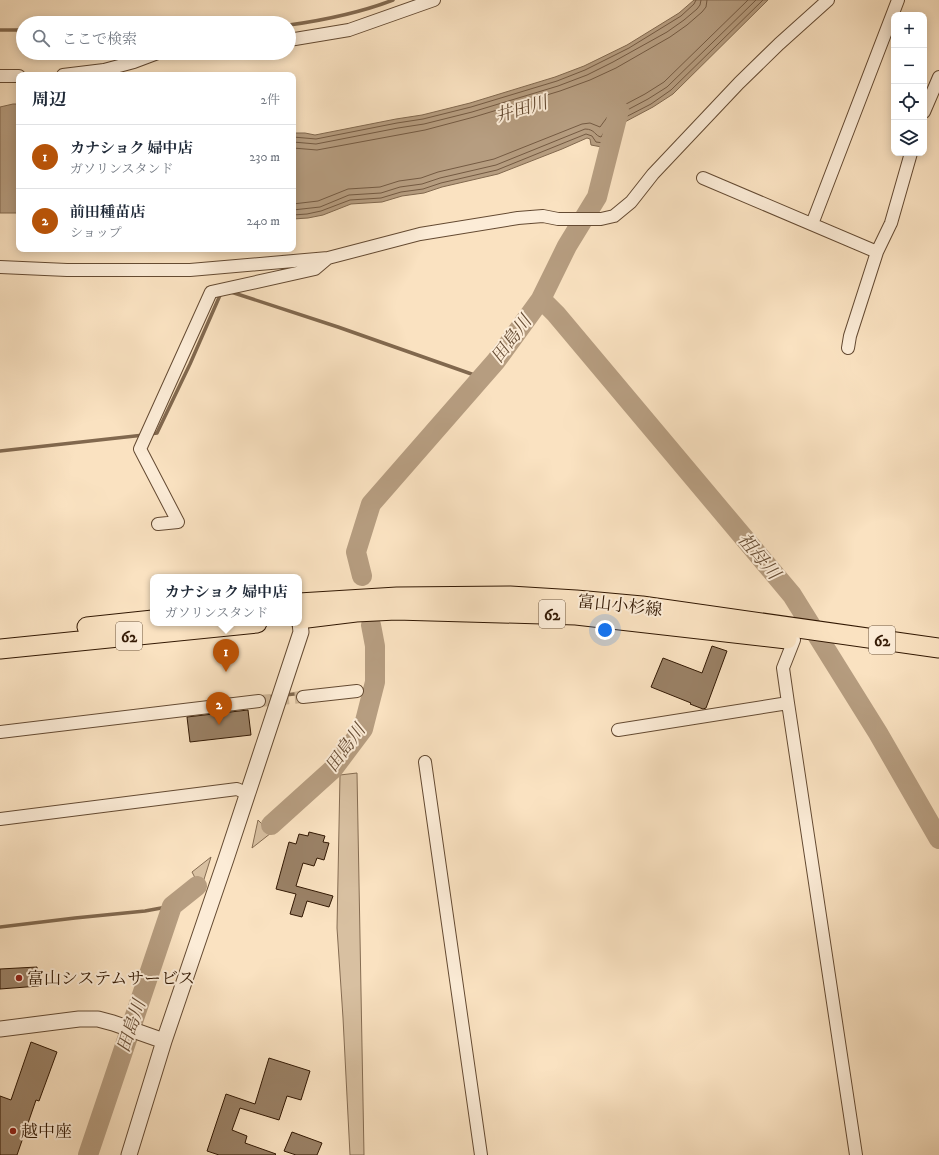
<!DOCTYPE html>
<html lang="ja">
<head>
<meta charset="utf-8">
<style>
	body { margin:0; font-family:"IM FELL DW Pica","Noto Serif JP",serif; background:#f6f6f7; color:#1f2937 }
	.controls { position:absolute; right:12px; top:12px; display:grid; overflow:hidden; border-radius:8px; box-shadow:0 2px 10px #0003 }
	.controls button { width:36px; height:36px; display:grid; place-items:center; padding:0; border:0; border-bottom:1px solid #e0e1e3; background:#fff; color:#1f2937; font:20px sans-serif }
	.you { position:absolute; left:605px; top:630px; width:14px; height:14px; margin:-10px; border:3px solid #fff; border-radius:50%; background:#1a73e8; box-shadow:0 0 0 6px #1a73e833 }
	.badge { display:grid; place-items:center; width:26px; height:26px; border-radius:50%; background:#b45309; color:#fff; font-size:13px; font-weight:700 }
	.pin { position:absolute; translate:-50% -33px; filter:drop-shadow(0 1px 2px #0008) }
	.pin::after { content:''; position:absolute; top:21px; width:14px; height:12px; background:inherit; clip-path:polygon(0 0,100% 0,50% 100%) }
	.popup { position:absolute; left:150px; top:574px; width:152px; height:52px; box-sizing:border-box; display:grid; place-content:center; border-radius:8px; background:#fff; filter:drop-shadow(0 1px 3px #0005); font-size:13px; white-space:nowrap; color:#747a83 }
	.popup b { font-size:15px; color:#1f2937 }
	.popup::after { content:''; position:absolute; left:50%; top:100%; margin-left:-8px; border:8px solid transparent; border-top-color:#fff }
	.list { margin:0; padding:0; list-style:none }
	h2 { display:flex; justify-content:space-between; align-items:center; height:52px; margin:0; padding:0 16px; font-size:17px }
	h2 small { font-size:13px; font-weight:400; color:#747a83 }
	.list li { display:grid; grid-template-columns:26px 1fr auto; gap:12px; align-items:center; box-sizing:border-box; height:64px; padding:0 16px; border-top:1px solid #e0e1e3 }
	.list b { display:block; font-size:15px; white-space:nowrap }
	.list p { margin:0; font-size:13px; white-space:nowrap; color:#747a83 }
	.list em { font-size:13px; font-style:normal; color:#747a83 }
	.icon { flex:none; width:22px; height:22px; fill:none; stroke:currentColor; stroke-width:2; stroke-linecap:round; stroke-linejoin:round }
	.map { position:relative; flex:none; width:939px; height:1155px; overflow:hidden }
	.search { position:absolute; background:#fff; box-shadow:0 2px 10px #0003; left:16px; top:16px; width:280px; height:44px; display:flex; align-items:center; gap:10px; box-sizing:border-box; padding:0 14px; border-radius:22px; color:#747a83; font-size:15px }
	.panel { position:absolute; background:#fff; box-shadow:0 2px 10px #0003; left:16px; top:72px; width:280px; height:180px; border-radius:8px }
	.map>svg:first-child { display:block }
	.green { fill:#d8c0a1; stroke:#856c52 }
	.water { fill:#b69d80; stroke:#81684e }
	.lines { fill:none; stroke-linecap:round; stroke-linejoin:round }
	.shore { stroke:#745a42; stroke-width:1 }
	.stream { stroke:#81684e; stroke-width:3.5 }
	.river { stroke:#b69d80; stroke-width:20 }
	.building { fill:#9a8166; stroke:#321803 }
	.minor-tunnel { stroke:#d2ba9b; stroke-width:12; stroke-dasharray:12 6; stroke-linecap:butt }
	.minor-casing { stroke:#644a32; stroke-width:14 }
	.tertiary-casing { stroke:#644a32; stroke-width:17 }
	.primary-casing { stroke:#321803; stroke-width:21 }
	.minor { stroke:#fcecd7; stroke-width:12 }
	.tertiary { stroke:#fcecd7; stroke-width:15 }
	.primary { stroke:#fae2c1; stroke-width:19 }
	.poi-dot { fill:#8f2418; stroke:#fcecd7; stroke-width:1.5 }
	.labels { text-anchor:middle; stroke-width:4; stroke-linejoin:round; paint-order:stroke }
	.shield { fill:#fcecd7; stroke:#6f5843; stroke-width:1 }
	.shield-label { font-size:16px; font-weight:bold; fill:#321803 }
	.street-label { font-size:17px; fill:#321803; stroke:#fcecd7 }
	.poi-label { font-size:17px; fill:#321803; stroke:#fcecd7; text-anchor:start }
	.water-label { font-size:18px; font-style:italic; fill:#674d35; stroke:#fcecd7 }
</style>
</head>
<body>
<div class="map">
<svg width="939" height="1155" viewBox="0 0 939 1155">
	<rect width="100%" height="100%" fill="#fae2c1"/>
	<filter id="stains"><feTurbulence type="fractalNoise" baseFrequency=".005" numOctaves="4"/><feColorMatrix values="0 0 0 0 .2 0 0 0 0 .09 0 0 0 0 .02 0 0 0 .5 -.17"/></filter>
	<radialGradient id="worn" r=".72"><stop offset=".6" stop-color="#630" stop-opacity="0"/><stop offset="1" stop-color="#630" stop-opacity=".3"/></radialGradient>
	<path class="green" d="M 357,773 L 364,1155 L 350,1155 L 343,1018 L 337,928 L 340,775 Z
		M 258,820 L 271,833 L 252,848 Z
		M 211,857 L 201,889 L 192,872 Z"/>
	<path class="water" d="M 694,0 L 768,0 L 673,94 L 653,107 L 621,124 L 616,129 L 607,148 L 591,145 L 590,139 L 587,138 L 562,149 L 498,174 L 442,187 L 424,193 L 402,196 L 382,202 L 351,204 L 323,215 L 308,218 L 293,219 L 293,133 L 305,133 L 315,135 L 396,119 L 422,115 L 470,103 L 555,77 L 584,66 L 627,45 L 679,13 Z
		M 13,104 L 19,104 L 19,213 L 0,213 L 0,107 Z"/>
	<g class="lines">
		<path class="shore" d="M 293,137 L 316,139 L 397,123 L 423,119 L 471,107 L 557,81 L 585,70 L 629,48 L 681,16 L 694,4 L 696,0
			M 293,142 L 316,144 L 398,128 L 424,124 L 472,112 L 558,86 L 587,75 L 613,62 L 667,32 L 684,20 L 697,9 L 700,5 L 701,0
			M 293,148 L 317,150 L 425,130 L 474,117 L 560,91 L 590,80 L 616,68 L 670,37 L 687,25 L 702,12 L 706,7 L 707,0
			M 293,204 L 318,201 L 348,189 L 380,187 L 399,181 L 421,178 L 438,172 L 494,159 L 582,124 L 590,123 L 600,127 L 611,112 L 645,94 L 664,82 L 748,0
			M 293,210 L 320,207 L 349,195 L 381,193 L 400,187 L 422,184 L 440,178 L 496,165 L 585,129 C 595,129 595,136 601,137 L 614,117 L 648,99 L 667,87 L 756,0
			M 293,215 L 307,214 L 321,211 L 350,200 L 381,198 L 401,192 L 423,189 L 441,183 L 497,170 L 586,134 L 592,136 L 596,142 L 604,143 L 618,121 L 651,104 L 671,90 L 763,0"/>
		<path class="stream" d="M 289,25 C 325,20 359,13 393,0
			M 0,30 L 23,30
			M 231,292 L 338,327 L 480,377
			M 150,434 L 157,433 L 190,364 L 221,293
			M 0,451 L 144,435
			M 285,695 L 303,693
			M 259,698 L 275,696
			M 0,927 L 75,918 L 145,911 L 172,906"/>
		<path class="river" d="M 541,299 L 556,314 L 792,595 L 878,733 L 939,839
			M 362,576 L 356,552 L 371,504 L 496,361 L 541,299 L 567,246 L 597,197 L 619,110
			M 271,825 L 333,769 L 363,729 L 375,682 L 375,646 L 371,625
			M 88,1155 L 172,906 L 197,886"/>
	</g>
	<path class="building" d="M 712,646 L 727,651 L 706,708 L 703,709 L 690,704 L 691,703 L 651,687 L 663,658 L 702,673 Z
		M 248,710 L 251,735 L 190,742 L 187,717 Z
		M 309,832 L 325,836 L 323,842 L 329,843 L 324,860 L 317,858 L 314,866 L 303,863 L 296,886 L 333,896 L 329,907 L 307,901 L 302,917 L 290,914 L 296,894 L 276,889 L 289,842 L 296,844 L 299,834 L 308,836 Z
		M 37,967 L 39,986 L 0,989 L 0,969 Z
		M 31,1042 L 57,1052 L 39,1101 L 36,1100 L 17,1155 L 0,1155 L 0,1096 L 11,1100 Z
		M 269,1058 L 310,1071 L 301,1100 L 287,1096 L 279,1120 L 240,1108 L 232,1130 L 247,1136 L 245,1143 L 276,1154 L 275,1155 L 219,1155 L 207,1151 L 226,1094 L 255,1104 Z
		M 292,1132 L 322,1143 L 317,1155 L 296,1155 L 284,1151 Z"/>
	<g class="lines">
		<path class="minor-tunnel" d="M 259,701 L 303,697"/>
		<g class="minor-casing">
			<path id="minor" d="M 289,40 L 349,30 L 434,0
				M 63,75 L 104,70 L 134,62 L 158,53
				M 0,76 L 19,76
				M 924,112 L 939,77
				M 703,178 L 877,252
				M 812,224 L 898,0
				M 0,267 L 67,270 L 190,270 L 328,258 L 420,234 L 518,218 L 543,216 L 558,219 L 601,219 L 614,216 L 631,202 L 653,174 L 739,83 L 779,44 L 828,0
				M 848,348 L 850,336 L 877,252 L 891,223 L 911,153
				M 158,524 L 178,522 L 140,449 L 211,292 L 315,269 L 328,258
				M 303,697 L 357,691
				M 788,703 L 856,1155
				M 618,730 L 788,703 L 783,668 L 794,640
				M 0,732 L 259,701
				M 425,762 L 481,1155
				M 0,819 L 237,789 L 248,794"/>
		</g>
		<g class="tertiary-casing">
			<path id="tertiary" d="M 0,1029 L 79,1019 L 98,1019 L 113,1023 L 164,1041
				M 129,1155 L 164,1041 L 226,859 L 301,632 L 299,614"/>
		</g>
		<g class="primary-casing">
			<path id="primary" d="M 299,603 L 397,597 L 510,596 L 576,600 L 642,606 L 939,648
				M 299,619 L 356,612 L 396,610 L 576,615 L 787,639
				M 87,627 L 153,620
				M 0,649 L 257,623"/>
		</g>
		<use href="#minor" class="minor"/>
		<use href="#tertiary" class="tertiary"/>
		<use href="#primary" class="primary"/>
	</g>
	<g class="poi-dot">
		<circle cx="19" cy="978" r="4"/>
		<circle cx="13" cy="1131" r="4"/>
	</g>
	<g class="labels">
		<g class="shield">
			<rect x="539" y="600" width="26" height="28" rx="3"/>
			<rect x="116" y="622" width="26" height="28" rx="3"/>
			<rect x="869" y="626" width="26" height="28" rx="3"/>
		</g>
		<g class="shield-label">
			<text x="552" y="620">62</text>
			<text x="129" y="642">62</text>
			<text x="882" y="646">62</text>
		</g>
		<g class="street-label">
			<text transform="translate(620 605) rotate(6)" y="6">富山小杉線</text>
		</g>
		<g class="poi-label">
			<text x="27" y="984">富山システムサービス</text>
			<text x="21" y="1137">越中座</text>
		</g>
		<g class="water-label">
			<text transform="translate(521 109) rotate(-16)" y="6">井田川</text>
			<text transform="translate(511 339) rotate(-53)" y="6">田島川</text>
			<text transform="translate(759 556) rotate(50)" y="6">祖母川</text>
			<text transform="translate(345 748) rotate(-54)" y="6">田島川</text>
			<text transform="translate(131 1026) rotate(-71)" y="6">田島川</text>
		</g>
	</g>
	<rect width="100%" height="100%" filter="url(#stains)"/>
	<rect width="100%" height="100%" fill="url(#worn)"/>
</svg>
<div class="controls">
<button>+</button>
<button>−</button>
<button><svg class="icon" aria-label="locate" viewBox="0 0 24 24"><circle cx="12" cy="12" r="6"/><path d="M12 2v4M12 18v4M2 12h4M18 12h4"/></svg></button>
<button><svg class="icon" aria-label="layers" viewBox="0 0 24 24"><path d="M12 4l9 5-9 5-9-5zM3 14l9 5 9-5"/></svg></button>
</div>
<div class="you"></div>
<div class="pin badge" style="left:226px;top:672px">1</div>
<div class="popup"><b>カナショク 婦中店</b>ガソリンスタンド</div>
<div class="pin badge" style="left:219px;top:725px">2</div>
<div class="search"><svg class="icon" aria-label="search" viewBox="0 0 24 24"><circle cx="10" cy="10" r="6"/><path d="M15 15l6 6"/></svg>ここで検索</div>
<section class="panel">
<h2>周辺<small>2件</small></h2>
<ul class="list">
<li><span class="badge">1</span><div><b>カナショク 婦中店</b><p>ガソリンスタンド</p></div><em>230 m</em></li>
<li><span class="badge">2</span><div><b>前田種苗店</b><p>ショップ</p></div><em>240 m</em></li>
</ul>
</section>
</div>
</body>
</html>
